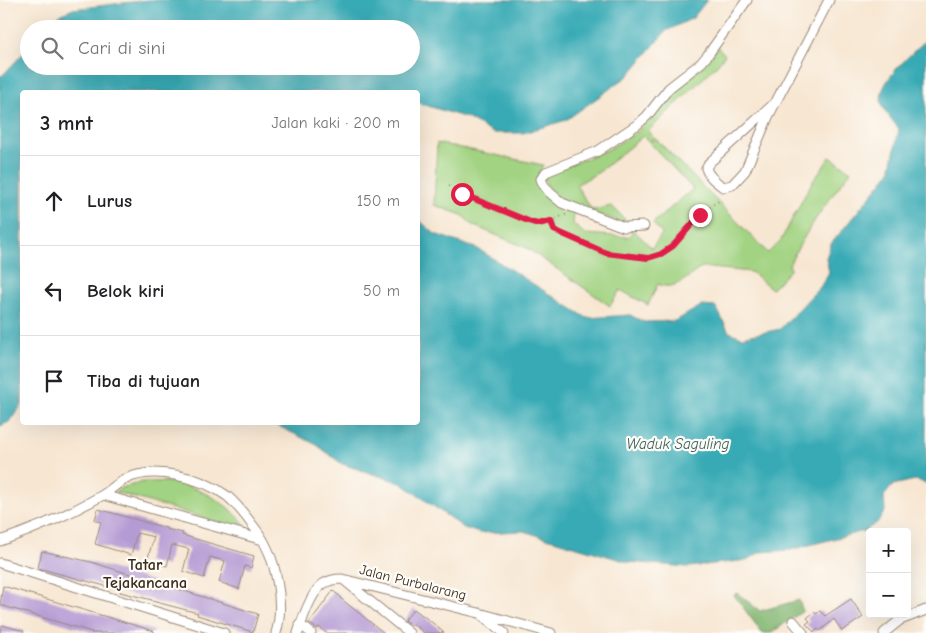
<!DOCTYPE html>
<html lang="id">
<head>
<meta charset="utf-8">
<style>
	body { margin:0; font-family:"Comic Neue",sans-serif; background:#f6f6f6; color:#202124 }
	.controls { position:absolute; right:15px; bottom:15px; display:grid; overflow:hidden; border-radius:5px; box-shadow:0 5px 20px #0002 }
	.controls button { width:45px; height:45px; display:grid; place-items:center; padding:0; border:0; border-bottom:1px solid #e0e0e0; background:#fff; color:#202124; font:25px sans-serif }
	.stop { position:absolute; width:15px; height:15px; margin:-11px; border:4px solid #e11d48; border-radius:50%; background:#fff }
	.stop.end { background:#e11d48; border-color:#fff; box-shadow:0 1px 5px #0008 }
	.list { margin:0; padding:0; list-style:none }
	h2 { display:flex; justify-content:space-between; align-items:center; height:65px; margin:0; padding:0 20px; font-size:21px }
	h2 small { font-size:16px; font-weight:400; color:#757577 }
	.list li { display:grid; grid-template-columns:32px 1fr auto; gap:15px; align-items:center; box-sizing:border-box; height:90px; padding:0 20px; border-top:1px solid #e0e0e0 }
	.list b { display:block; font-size:19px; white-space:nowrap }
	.list em { font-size:16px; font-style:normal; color:#757577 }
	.icon { flex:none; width:28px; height:28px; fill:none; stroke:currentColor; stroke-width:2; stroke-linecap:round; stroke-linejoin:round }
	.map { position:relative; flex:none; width:926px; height:633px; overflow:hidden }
	.search { position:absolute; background:#fff; box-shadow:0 5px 20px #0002; left:20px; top:20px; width:400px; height:55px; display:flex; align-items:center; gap:12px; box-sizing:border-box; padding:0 18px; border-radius:28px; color:#757577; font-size:19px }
	.panel { position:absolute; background:#fff; box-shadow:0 5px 20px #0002; left:20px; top:90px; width:400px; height:335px; border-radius:5px }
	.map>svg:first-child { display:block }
	.green { fill:#a2d382; stroke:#6e7e50 }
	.forest { fill:#81b570; stroke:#5e7047 }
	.water { fill:#39aab5; stroke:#3a6a6a }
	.building { fill:#b59bd4 }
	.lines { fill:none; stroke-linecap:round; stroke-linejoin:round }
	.minor-casing { stroke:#998878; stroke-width:11 }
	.path { stroke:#998878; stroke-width:2; stroke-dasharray:1 4; stroke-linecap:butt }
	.minor { stroke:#fff; stroke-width:9 }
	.route { stroke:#e11d48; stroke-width:6 }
	.labels { text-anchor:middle; stroke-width:4.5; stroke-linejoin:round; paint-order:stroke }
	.street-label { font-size:14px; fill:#3b2a1e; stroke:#fdfcf7 }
	.water-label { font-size:15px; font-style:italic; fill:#3a5d5a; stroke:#fdfcf7 }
	.quarter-label { font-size:16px; font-weight:bold; fill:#3b2a1e; stroke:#fdfcf7 }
</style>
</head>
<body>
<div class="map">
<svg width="926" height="633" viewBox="0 0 926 633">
	<rect width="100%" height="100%" fill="#fdfcf7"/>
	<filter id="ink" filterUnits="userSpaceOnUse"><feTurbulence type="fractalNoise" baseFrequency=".02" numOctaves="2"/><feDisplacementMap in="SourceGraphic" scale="10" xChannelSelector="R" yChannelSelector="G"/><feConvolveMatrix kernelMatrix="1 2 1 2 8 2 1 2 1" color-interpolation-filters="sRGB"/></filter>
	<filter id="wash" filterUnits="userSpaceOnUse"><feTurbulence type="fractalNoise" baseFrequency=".0096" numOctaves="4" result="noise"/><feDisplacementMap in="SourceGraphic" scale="20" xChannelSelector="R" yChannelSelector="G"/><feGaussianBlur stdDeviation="1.12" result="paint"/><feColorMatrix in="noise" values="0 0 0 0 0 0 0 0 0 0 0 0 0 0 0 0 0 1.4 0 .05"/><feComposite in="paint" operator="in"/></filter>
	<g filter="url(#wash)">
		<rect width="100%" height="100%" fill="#f7e6d1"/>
		<path class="green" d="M 718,47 L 725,55 L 716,66 L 648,131 L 654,138 L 649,142 L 643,136 L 599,172 L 576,185 L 592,210 L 612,206 L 631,226 L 562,201 L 548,188 L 544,178 L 549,173 L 607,150 L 637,132 L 671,94 L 706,63 Z
			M 655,138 L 768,253 L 781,240 L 811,184 L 830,157 L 851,171 C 828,200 805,232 789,265 L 791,269 L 772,289 L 751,272 L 702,267 C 689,276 674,292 658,284 L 648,305 L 620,290 L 610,306 L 527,248 L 472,225 L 462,215 L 434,205 L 437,143 L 543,165 C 529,189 557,201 574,212 L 573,224 L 585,234 L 629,237 L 633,230 L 652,248 L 662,234 L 653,223 L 693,189 L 650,143 Z
			M 143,482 C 154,482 167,481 178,483 C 204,490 235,507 249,531 L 115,492 L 121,488 Z"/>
		<path class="forest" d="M 737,593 L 760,611 L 799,600 L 803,611 L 771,633 L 762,633 L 734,595 Z"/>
		<path class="water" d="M 148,0 L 707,0 L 693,18 L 666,31 L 628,76 L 566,120 L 523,133 L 493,133 L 467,118 L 418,103 L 418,92 L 22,92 L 22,405 L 9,422 L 0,426 L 0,76 L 3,75 L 29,47 L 29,66 L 411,66 L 411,29 L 46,29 L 59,15 L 73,9 Z
			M 926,40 L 926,483 L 915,480 L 893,485 L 884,496 L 885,511 L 877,523 L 864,531 L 790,550 L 760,552 L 748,560 L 688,567 L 628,562 L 523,531 L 479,533 L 464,528 L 401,483 L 342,464 L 317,445 L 272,423 L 418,422 L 418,219 L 435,234 L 478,249 L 587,318 L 630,315 L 644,322 L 675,321 L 701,306 L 716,307 L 729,332 L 742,337 L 780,329 L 821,286 L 829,272 L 826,258 L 831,244 L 890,172 L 899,129 C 894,122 887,115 883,107 C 872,85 912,54 926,40 Z"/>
		<g id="blocks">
			<path class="building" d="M 98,509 L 166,528 L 166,529 L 183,533 L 182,535 L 254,556 L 251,568 L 245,566 L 239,589 L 219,582 L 225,561 L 210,557 L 204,578 L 183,571 L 189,549 L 172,545 L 167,566 L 147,561 L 154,537 L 137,533 L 131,555 L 95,544 L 101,522 L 95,520 Z
				M 42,551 L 91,562 L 258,614 L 253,632 L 197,615 L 198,613 L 152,601 L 152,600 L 120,592 L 120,590 L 38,568 Z
				M 3,586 L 154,631 L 154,633 L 91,633 L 92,632 L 0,605 Z
				M 333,591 L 341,597 L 340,598 L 384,633 L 326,633 L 319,627 L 317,629 L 309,623 Z
				M 851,599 L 863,617 L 842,631 L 834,619 L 820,631 L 818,629 L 814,632 L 806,624 L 810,621 L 807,618 L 814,612 L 816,614 L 820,611 L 825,616 Z
				M 414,609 L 434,624 L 444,633 L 424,633 L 413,624 L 411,626 L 404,621 Z
				M 2,625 L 24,631 L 23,633 L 0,633 Z"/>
		</g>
	</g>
	<g filter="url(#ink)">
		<use href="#blocks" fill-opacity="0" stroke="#998878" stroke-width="1"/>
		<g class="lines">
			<g class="minor-casing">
				<path id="minor" d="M 776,102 L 709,163 L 706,168 C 708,176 716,182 723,187 L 732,185 L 745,171 L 768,117 L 829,0
					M 644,226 L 624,227 L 562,203 L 549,192 L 543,184 L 541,179 L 546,172 L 598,151 L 638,124 L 647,116 L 669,88 L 701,63 L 707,56 L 747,0
					M 103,495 L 263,540
					M 0,541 C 35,529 68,515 101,496 C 110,491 117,483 126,479 C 154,465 203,478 227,496 C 239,506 248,519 257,531 C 276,556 285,603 276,633
					M 0,563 L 224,633
					M 344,580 L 409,633
					M 483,616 L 504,633
					M 793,621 L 803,633
					M 300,624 L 311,633
					M 298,633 C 302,620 311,592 323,584 C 329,580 335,579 342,579 L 479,613 L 551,633
					M 884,633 L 900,620 L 926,610"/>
			</g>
			<path class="path" d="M 449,186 L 474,200 L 538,223 L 544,223 L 568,214
				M 551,221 L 554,230 L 606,253 L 647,258 L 661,255 L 673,246 L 700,215 L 712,205 L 721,200"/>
			<use href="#minor" class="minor"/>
		</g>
	</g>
	<g class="lines" filter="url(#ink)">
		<path class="route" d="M 462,194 L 528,221 L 538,224 L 551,221 L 554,230 L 606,253 L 648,258 L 661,254 L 673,246 L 700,215"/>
	</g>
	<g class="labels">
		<g class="street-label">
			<text transform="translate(413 582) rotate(14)" y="5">Jalan Purbalarang</text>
		</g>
		<g class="water-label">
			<text x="678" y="449">Waduk Saguling</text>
		</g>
		<g class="quarter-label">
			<text x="145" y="570">Tatar<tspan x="145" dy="18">Tejakancana</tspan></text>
		</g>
	</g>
</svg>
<div class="controls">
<button>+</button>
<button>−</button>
</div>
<div class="stop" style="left:462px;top:194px"></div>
<div class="stop end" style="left:700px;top:215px"></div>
<div class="search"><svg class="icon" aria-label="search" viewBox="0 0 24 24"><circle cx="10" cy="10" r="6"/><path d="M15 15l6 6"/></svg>Cari di sini</div>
<section class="panel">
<h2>3 mnt<small>Jalan kaki · 200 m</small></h2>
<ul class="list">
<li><svg class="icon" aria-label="ahead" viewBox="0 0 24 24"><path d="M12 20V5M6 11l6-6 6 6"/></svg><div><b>Lurus</b></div><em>150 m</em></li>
<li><svg class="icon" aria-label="left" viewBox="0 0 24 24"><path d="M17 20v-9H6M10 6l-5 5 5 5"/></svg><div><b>Belok kiri</b></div><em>50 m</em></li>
<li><svg class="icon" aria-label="arrive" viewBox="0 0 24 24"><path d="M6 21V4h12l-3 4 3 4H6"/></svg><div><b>Tiba di tujuan</b></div></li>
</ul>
</section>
</div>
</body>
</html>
